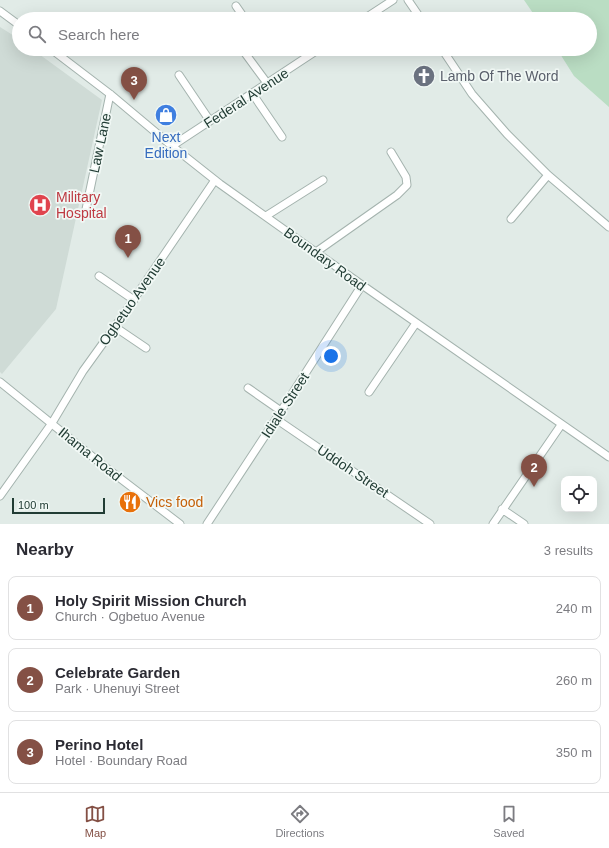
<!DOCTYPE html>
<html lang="en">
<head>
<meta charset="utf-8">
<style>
	body { margin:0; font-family:Helvetica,sans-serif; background:#f2f2f3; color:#2b2b33 }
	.controls { position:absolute; right:12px; bottom:12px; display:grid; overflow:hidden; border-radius:8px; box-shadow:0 4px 16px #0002 }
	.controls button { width:36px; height:36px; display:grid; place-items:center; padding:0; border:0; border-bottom:1px solid #e1e1e2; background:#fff; color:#2b2b33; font:20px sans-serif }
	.scale { position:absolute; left:12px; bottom:10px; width:93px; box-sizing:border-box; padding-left:4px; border:2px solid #213c34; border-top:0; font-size:11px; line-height:14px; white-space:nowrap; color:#213c34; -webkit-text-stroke:3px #f1f8f5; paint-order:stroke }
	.you { position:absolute; left:331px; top:356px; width:14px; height:14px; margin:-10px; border:3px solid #fff; border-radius:50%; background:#1a73e8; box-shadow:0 0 0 6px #1a73e833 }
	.badge { display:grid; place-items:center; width:26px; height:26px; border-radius:50%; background:#845045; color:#fff; font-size:13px; font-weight:700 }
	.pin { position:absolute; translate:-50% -33px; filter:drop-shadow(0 1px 2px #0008) }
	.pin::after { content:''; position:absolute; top:21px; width:14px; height:12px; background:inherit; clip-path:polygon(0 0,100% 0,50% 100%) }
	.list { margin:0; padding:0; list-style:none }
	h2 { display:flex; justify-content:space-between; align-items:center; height:52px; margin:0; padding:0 16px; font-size:17px }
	h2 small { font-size:13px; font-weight:400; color:#7c7c81 }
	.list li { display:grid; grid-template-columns:26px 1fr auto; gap:12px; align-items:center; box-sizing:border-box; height:64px; margin:0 8px 8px; padding:0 8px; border:1px solid #e1e1e2; border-radius:8px }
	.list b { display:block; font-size:15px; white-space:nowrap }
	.list p { margin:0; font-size:13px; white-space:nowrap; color:#7c7c81 }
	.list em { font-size:13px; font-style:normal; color:#7c7c81 }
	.icon { flex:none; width:22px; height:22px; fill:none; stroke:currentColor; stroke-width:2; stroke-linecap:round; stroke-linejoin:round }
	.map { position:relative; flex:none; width:609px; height:524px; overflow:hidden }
	.search { position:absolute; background:#fff; box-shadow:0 4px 16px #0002; left:12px; right:12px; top:12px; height:44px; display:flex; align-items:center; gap:10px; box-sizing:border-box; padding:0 14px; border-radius:22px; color:#7c7c81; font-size:15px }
	.sheet { height:268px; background:#fff }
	nav { display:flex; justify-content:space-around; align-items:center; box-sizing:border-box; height:56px; border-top:1px solid #e1e1e2; background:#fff; font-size:11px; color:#7c7c81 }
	nav a { display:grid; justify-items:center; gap:2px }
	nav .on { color:#845045 }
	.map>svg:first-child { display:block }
	.built { fill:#cfdbd6 }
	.green { fill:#baddc3 }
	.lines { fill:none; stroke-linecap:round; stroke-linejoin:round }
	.minor-casing { stroke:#a4b3ae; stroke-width:9 }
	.minor { stroke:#fff; stroke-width:7 }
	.labels { text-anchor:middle; stroke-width:3.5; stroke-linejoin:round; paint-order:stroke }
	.worship-label { font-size:14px; fill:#5b616d; stroke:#f1f8f5; text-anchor:start }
	.street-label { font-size:14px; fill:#213c34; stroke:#f1f8f5 }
	.shop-label { font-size:14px; fill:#366cbe; stroke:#f1f8f5 }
	.health-label { font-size:14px; fill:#be3a42; stroke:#f1f8f5; text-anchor:start }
	.food-label { font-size:14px; fill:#c56008; stroke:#f1f8f5; text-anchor:start }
</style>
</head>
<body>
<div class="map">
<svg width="609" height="524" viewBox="0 0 609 524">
	<rect width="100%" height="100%" fill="#e1ebe7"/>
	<path class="built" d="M 0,27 L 19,39 L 19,49 L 32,49 L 102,100 L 56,309 L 2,374 L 0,372 Z"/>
	<path class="green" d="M 524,0 L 609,0 L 609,107 L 574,76 L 557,49 L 590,49 L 590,19 L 537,19 Z"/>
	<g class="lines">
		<g class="minor-casing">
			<path id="minor" d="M 408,0 L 421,19
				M 236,6 L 245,19
				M 0,11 L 19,25
				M 364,19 L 393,0
				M 51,49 L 110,94 L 172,146 L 220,184 L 362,285 L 609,457
				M 242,49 L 267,83
				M 442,49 L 472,94 L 507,134 L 548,175 L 609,227
				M 179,75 L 210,121
				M 252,93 L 282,137
				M 172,146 L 319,49
				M 85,214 L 110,94
				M 266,216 L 323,180
				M 511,219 L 548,175
				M 316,252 L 397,195 L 407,185 L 406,177 L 391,152
				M 99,276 L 134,300
				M 115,327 L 146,348
				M 0,382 L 104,466 L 180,524
				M 248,388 L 281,411
				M 369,392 L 416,323
				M 276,419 L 430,524
				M 0,496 L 52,423 L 83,371 L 119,321 L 215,180
				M 502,509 L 524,524
				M 207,524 L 276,419 L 362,285
				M 493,524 L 561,425"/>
		</g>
		<use href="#minor" class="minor"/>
	</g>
	<defs>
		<g id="church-disc" transform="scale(1.15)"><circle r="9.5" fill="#6b7280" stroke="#f1f8f5"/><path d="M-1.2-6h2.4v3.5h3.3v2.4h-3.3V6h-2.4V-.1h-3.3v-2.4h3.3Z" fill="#fff"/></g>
		<g id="shop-disc" transform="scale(1.15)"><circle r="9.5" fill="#3f7fe0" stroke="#f1f8f5"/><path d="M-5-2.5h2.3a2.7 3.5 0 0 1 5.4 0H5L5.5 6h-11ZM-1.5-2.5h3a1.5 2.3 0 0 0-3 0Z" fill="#fff"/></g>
		<g id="hospital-disc" transform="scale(1.15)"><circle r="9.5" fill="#e0444e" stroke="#f1f8f5"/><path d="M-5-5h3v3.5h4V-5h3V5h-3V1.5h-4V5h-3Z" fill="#fff"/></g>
		<g id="restaurant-disc" transform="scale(1.15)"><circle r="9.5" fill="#e8710a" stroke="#f1f8f5"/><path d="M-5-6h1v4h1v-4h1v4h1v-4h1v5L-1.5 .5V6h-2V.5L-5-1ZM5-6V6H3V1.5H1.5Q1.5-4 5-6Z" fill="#fff"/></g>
	</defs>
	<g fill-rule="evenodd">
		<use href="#church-disc" x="424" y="76"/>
		<use href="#shop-disc" x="166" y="115"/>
		<use href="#hospital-disc" x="40" y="205"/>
		<use href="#restaurant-disc" x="130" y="502"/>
	</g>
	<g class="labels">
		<g class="worship-label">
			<text x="440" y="81">Lamb Of The Word</text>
		</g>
		<g class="street-label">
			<text transform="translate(246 98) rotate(-33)" y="5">Federal Avenue</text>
			<text transform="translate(100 143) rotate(-78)" y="5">Law Lane</text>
			<text transform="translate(325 259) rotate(36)" y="5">Boundary Road</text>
			<text transform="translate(132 301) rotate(-55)" y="5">Ogbetuo Avenue</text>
			<text transform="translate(285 405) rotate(-57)" y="5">Idiale Street</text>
			<text transform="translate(90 454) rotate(39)" y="5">Ihama Road</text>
			<text transform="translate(353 471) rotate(34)" y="5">Uddoh Street</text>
		</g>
		<g class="shop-label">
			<text x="166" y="142">Next<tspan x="166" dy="16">Edition</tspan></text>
		</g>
		<g class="health-label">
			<text x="56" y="202">Military<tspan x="56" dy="16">Hospital</tspan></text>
		</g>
		<g class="food-label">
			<text x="146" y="507">Vics food</text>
		</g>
	</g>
</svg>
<div class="controls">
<button><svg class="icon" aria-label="locate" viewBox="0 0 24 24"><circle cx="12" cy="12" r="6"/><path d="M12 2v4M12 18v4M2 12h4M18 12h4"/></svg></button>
</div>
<div class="scale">100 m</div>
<div class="you"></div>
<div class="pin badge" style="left:128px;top:258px">1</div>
<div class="pin badge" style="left:534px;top:487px">2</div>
<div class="pin badge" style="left:134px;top:100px">3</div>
<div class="search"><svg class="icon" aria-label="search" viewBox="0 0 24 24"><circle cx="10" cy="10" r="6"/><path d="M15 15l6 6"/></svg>Search here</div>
</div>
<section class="sheet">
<h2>Nearby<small>3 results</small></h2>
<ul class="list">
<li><span class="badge">1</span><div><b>Holy Spirit Mission Church</b><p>Church · Ogbetuo Avenue</p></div><em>240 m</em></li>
<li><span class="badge">2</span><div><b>Celebrate Garden</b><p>Park · Uhenuyi Street</p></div><em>260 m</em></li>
<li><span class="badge">3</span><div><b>Perino Hotel</b><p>Hotel · Boundary Road</p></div><em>350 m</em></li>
</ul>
</section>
<nav>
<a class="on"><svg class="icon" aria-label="map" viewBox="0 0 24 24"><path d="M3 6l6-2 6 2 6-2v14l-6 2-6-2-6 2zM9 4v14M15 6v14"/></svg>Map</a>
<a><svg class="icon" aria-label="directions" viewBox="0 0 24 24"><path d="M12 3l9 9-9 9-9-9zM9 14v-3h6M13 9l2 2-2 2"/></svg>Directions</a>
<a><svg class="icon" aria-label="saved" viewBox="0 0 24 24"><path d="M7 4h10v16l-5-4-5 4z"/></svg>Saved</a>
</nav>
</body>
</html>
